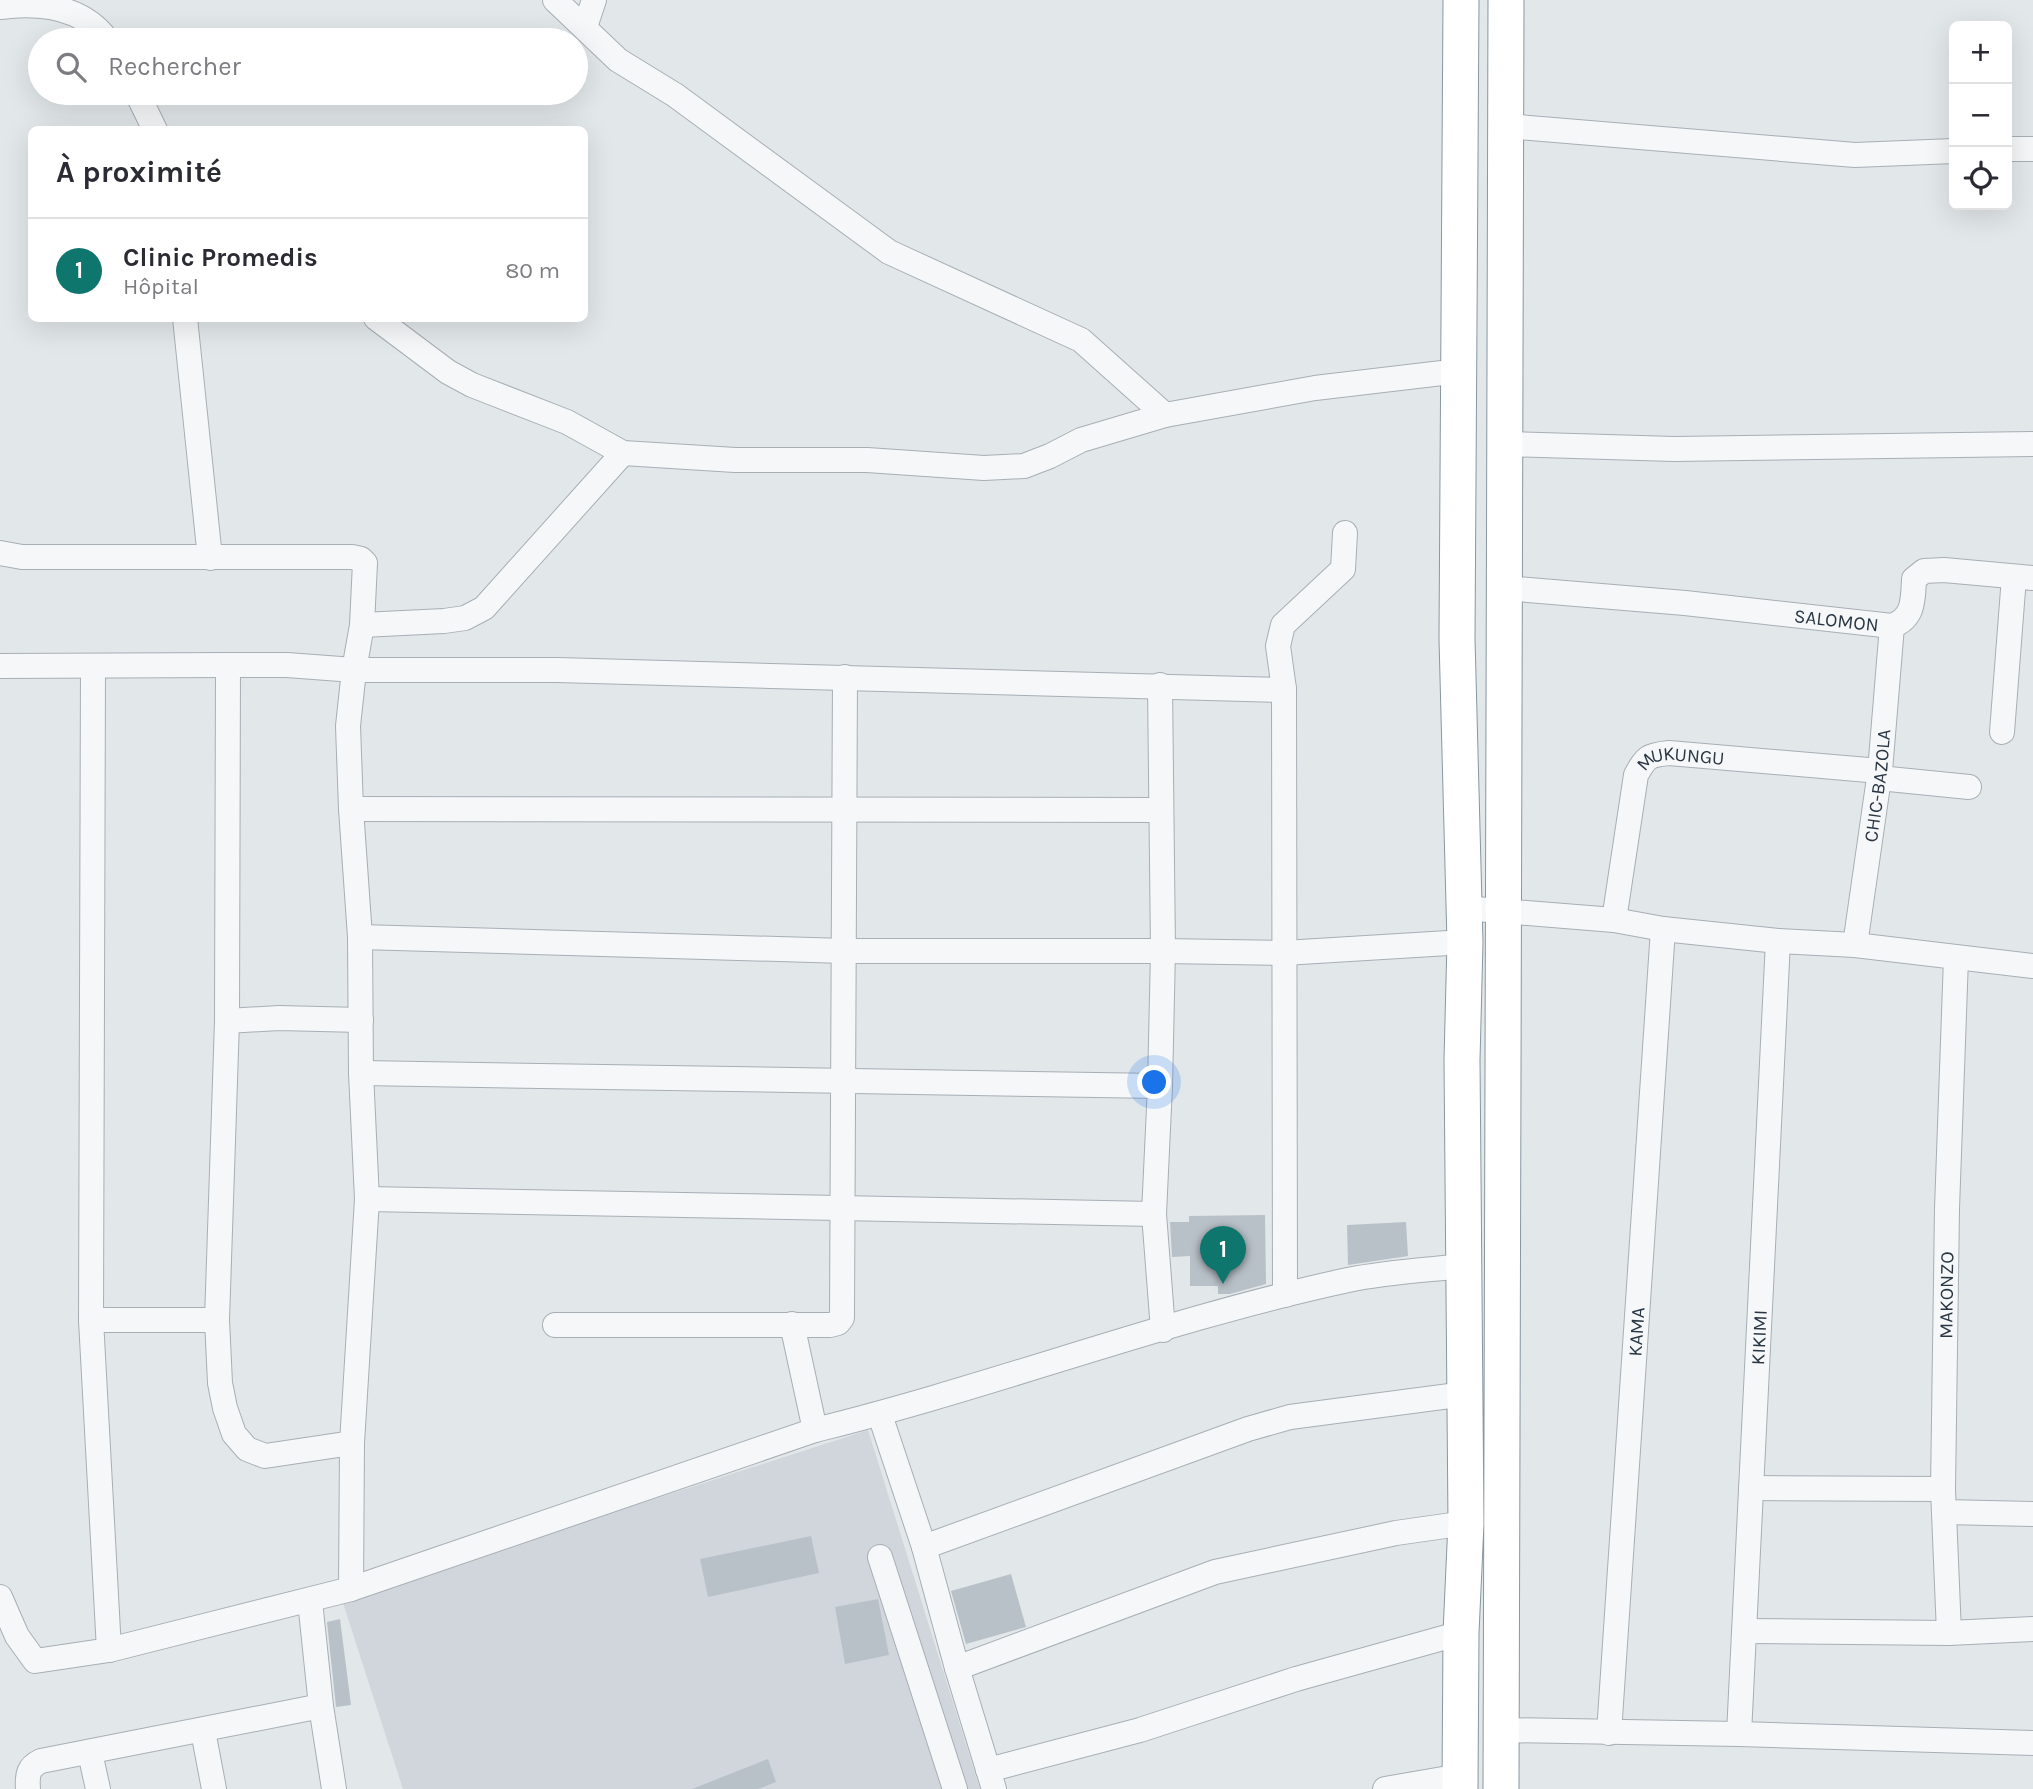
<!DOCTYPE html>
<html lang="fr">
<head>
<meta charset="utf-8">
<style>
	body { margin:0; font-family:Karla,sans-serif; background:#f7f7f7; color:#2b2b33 }
	.controls { position:absolute; right:21px; top:21px; display:grid; overflow:hidden; border-radius:10px; box-shadow:0 7px 28px #0002 }
	.controls button { width:63px; height:63px; display:grid; place-items:center; padding:0; border:0; border-bottom:2px solid #e1e1e2; background:#fff; color:#2b2b33; font:35px sans-serif }
	.you { position:absolute; left:1155px; top:1083px; width:24px; height:24px; margin:-18px; border:5px solid #fff; border-radius:50%; background:#1a73e8; box-shadow:0 0 0 10px #1a73e833 }
	.badge { display:grid; place-items:center; width:46px; height:46px; border-radius:50%; background:#0f766e; color:#fff; font-size:23px; font-weight:700 }
	.pin { position:absolute; translate:-50% -58px; filter:drop-shadow(0 2px 4px #0008) }
	.pin::after { content:''; position:absolute; top:37px; width:24px; height:21px; background:inherit; clip-path:polygon(0 0,100% 0,50% 100%) }
	.list { margin:0; padding:0; list-style:none }
	h2 { display:flex; justify-content:space-between; align-items:center; height:91px; margin:0; padding:0 28px; font-size:30px }
	h2 small { font-size:23px; font-weight:400; color:#7c7c81 }
	.list li { display:grid; grid-template-columns:46px 1fr auto; gap:21px; align-items:center; box-sizing:border-box; height:105px; padding:0 28px; border-top:2px solid #e1e1e2 }
	.list b { display:block; font-size:26px; white-space:nowrap }
	.list p { margin:0; font-size:23px; white-space:nowrap; color:#7c7c81 }
	.list em { font-size:23px; font-style:normal; color:#7c7c81 }
	.icon { flex:none; width:38px; height:38px; fill:none; stroke:currentColor; stroke-width:2; stroke-linecap:round; stroke-linejoin:round }
	.map { position:relative; flex:none; width:2033px; height:1789px; overflow:hidden }
	.search { position:absolute; background:#fff; box-shadow:0 7px 28px #0002; left:28px; top:28px; width:560px; height:77px; display:flex; align-items:center; gap:18px; box-sizing:border-box; padding:0 24px; border-radius:38px; color:#7c7c81; font-size:26px }
	.panel { position:absolute; background:#fff; box-shadow:0 7px 28px #0002; left:28px; top:126px; width:560px; height:196px; border-radius:10px }
	.map>svg:first-child { display:block }
	.built { fill:#d0d6dc }
	.building { fill:#b9c1c8 }
	.lines { fill:none; stroke-linecap:round; stroke-linejoin:round }
	.minor-casing { stroke:#a7afb5; stroke-width:26 }
	.highway-casing { stroke:#8997a1; stroke-width:37 }
	.minor { stroke:#f5f7f9; stroke-width:24 }
	.highway { stroke:#fff; stroke-width:35 }
	.labels { text-anchor:middle; stroke-width:5; stroke-linejoin:round; paint-order:stroke }
	.street-label { font-size:19px; fill:#2a3743; stroke:#f2f5f8 }
</style>
</head>
<body>
<div class="map">
<svg width="2033" height="1789" viewBox="0 0 2033 1789">
	<rect width="100%" height="100%" fill="#e2e7ea"/>
	<path class="built" d="M 868,1430 L 980,1789 L 403,1789 L 342,1600 Z"/>
	<path class="building" d="M 1265,1215 L 1266,1284 L 1230,1294 L 1218,1294 L 1218,1286 L 1190,1286 L 1190,1256 L 1172,1257 L 1170,1222 L 1189,1222 L 1189,1216 Z
		M 1406,1222 L 1408,1256 L 1348,1265 L 1347,1225 Z
		M 811,1536 L 819,1573 L 708,1597 L 700,1559 Z
		M 1011,1574 L 1026,1627 L 966,1644 L 951,1591 Z
		M 878,1599 L 889,1655 L 845,1664 L 835,1607 Z
		M 340,1619 L 351,1705 L 336,1707 L 327,1622 Z
		M 768,1759 L 776,1782 L 758,1789 L 692,1789 Z"/>
	<g class="lines">
		<g class="minor-casing">
			<g id="minor">
				<path d="M 555,0 L 618,60 L 675,95 L 889,252 L 1081,340 L 1165,415"/>
				<path d="M 0,7 C 40,2 82,6 107,40"/>
				<path d="M 585,27 L 594,0"/>
				<path d="M 137,93 L 155,130"/>
				<path d="M 1506,126 L 1855,155 L 1954,151"/>
				<path d="M 2007,149 L 2033,149"/>
				<path d="M 185,318 L 210,558"/>
				<path d="M 376,318 L 448,372 L 472,385 L 567,422 L 623,453 L 735,460 L 867,460 L 984,468 L 1024,466 L 1050,456 L 1081,440 L 1165,415 L 1315,388 L 1459,371"/>
				<path d="M 1505,444 L 1674,449 L 2033,444"/>
				<path d="M 0,553 L 22,557 L 352,557 L 361,559 L 365,563 L 362,625 L 354,670 L 348,726 L 351,809 L 360,937 L 361,1073 L 367,1199 L 352,1443 L 351,1589"/>
				<path id="s1" d="M 1504,588 L 1685,603 L 1892,626 C 1914,618 1913,600 1914,579 L 1924,571 L 1944,570 L 2033,578"/>
				<path d="M 362,625 L 444,621 L 465,618 L 484,608 L 623,453"/>
				<path d="M 228,665 L 227,1021 L 217,1320 L 220,1383 L 225,1408 L 234,1434 L 247,1449 L 265,1456 L 352,1443"/>
				<path d="M 0,666 L 228,665 L 287,665 L 354,670 L 557,670 L 1278,690 L 1284,689 L 1278,646 L 1283,625 L 1343,569 L 1345,533"/>
				<path d="M 93,666 L 91,1320 L 109,1650"/>
				<path d="M 1160,685 L 1163,951 L 1160,1086 L 1154,1214 L 1163,1330"/>
				<path d="M 1284,689 L 1285,1295"/>
				<path d="M 2002,732 L 2014,577"/>
				<path d="M 1879,778 L 1969,787"/>
				<path d="M 351,809 L 1161,810"/>
				<path d="M 1464,908 L 1614,920 L 1663,929 L 1778,941 L 1855,945 L 2033,966"/>
				<path id="s2" d="M 1614,920 L 1636,775 C 1646,757 1648,755 1669,753 L 1880,771"/>
				<path d="M 360,937 L 845,951 L 1163,951 L 1284,953 L 1465,942"/>
				<path id="s3" d="M 1855,945 L 1880,771 L 1892,626"/>
				<path d="M 227,1021 L 279,1018 L 361,1020"/>
				<path d="M 361,1073 L 1160,1086"/>
				<path d="M 367,1199 L 1154,1214"/>
				<path d="M 91,1320 L 217,1320"/>
				<path d="M 792,1324 L 815,1430"/>
				<path d="M 555,1325 L 830,1325 L 838,1323 L 842,1318 L 845,677"/>
				<path d="M 880,1415 L 924,1547 L 957,1668 L 994,1789"/>
				<path d="M 1751,1488 L 1943,1489"/>
				<path d="M 1944,1512 L 2033,1514"/>
				<path d="M 924,1547 L 1248,1429 L 1290,1417 L 1465,1394"/>
				<path d="M 880,1557 L 955,1789"/>
				<path d="M 0,1597 L 17,1636 L 35,1661 L 109,1650 L 351,1589 L 815,1430 C 994,1386 1167,1319 1348,1280 C 1386,1272 1426,1270 1464,1266"/>
				<path d="M 310,1601 L 321,1706 L 334,1789"/>
				<path d="M 1745,1631 L 1949,1633 L 2033,1629"/>
				<path id="s4" d="M 1949,1633 L 1943,1489 L 1947,1209 L 1956,958"/>
				<path d="M 957,1668 L 1215,1572 L 1396,1533 L 1466,1523"/>
				<path d="M 1502,1730 L 1739,1734 L 2033,1743"/>
				<path d="M 203,1731 L 214,1789"/>
				<path id="s5" d="M 1609,1733 L 1663,929"/>
				<path id="s6" d="M 1739,1734 L 1778,941"/>
				<path d="M 90,1753 L 98,1789"/>
				<path d="M 988,1770 L 1140,1730 L 1296,1679 L 1461,1633"/>
				<path d="M 28,1789 C 27,1775 28,1767 41,1761 L 321,1706"/>
				<path d="M 1385,1789 L 1460,1776"/>
			</g>
		</g>
		<g class="highway-casing">
			<path id="highway" d="M 1460,1789 L 1461,1633 L 1466,1523 L 1462,1060 L 1465,942 L 1457,639 L 1461,0
				M 1501,1789 L 1506,0"/>
		</g>
		<use href="#minor" class="minor"/>
		<use href="#highway" class="highway"/>
	</g>
	<g class="labels">
		<g class="street-label">
			<text dy="7" stroke="none"><textPath href="#s1" startOffset="334">SALOMON</textPath></text>
			<text dy="7" stroke="none"><textPath href="#s2" startOffset="200">MUKUNGU</textPath></text>
			<text dy="7" stroke="none"><textPath href="#s3" startOffset="161">CHIC-BAZOLA</textPath></text>
			<text dy="7" stroke="none"><textPath href="#s4" startOffset="338">MAKONZO</textPath></text>
			<text dy="7" stroke="none"><textPath href="#s5" startOffset="402">KAMA</textPath></text>
			<text dy="7" stroke="none"><textPath href="#s6" startOffset="397">KIKIMI</textPath></text>
		</g>
	</g>
</svg>
<div class="controls">
<button>+</button>
<button>−</button>
<button><svg class="icon" aria-label="locate" viewBox="0 0 24 24"><circle cx="12" cy="12" r="6"/><path d="M12 2v4M12 18v4M2 12h4M18 12h4"/></svg></button>
</div>
<div class="you"></div>
<div class="pin badge" style="left:1223px;top:1284px">1</div>
<div class="search"><svg class="icon" aria-label="search" viewBox="0 0 24 24"><circle cx="10" cy="10" r="6"/><path d="M15 15l6 6"/></svg>Rechercher</div>
<section class="panel">
<h2>À proximité<small></small></h2>
<ul class="list">
<li><span class="badge">1</span><div><b>Clinic Promedis</b><p>Hôpital</p></div><em>80 m</em></li>
</ul>
</section>
</div>
</body>
</html>
